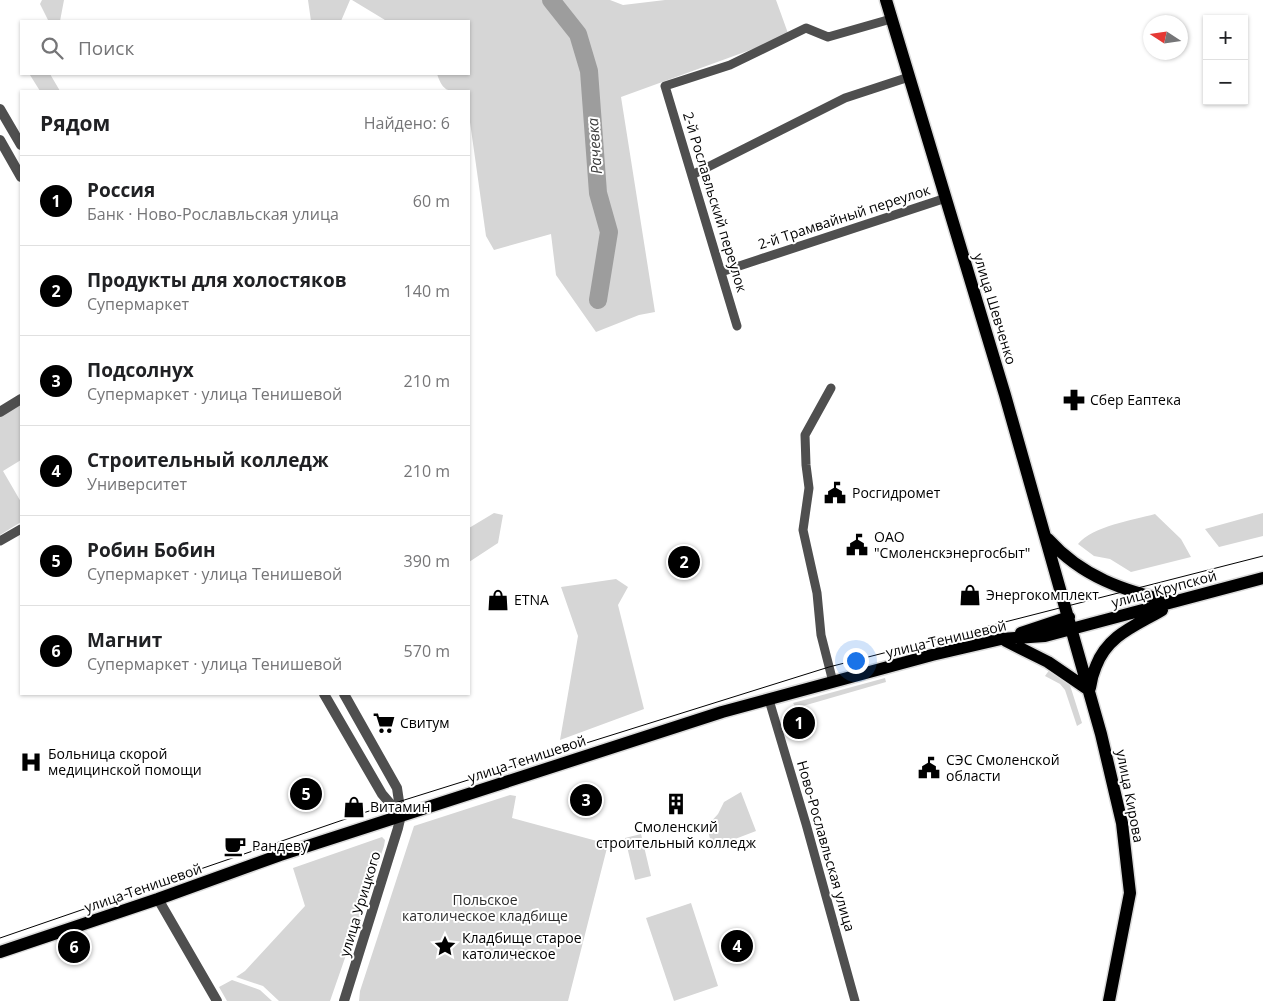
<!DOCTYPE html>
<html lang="ru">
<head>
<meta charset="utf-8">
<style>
	body { margin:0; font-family:"Open Sans",sans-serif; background:#f6f6f6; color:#202124 }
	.controls { position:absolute; right:15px; top:15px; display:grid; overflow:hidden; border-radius:0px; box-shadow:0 1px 4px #0004 }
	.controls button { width:45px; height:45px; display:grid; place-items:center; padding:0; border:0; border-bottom:1px solid #e0e0e0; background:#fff; color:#202124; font:25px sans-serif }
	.compass { position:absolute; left:1143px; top:15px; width:45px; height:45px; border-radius:50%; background:#fff; box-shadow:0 1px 4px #0004; rotate:282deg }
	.you { position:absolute; left:855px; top:660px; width:18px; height:18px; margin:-12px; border:4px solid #fff; border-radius:50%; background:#1a73e8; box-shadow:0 0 0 8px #1a73e833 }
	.badge { display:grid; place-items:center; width:32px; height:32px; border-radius:50%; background:#000; color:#fff; font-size:16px; font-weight:700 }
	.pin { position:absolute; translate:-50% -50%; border:2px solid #fff; box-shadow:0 1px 5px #0006 }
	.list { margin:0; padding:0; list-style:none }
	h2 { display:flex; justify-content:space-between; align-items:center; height:65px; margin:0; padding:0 20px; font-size:21px }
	h2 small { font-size:16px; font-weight:400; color:#757577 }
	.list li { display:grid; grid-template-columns:32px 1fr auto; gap:15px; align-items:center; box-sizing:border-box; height:90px; padding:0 20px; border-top:1px solid #e0e0e0 }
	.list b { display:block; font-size:19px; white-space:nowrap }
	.list p { margin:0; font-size:16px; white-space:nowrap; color:#757577 }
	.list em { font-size:16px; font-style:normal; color:#757577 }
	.icon { flex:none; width:28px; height:28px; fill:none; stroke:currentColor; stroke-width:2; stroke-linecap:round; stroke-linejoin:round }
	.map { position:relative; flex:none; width:1263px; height:1001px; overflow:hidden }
	.search { position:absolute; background:#fff; box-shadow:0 1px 4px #0004; left:20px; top:20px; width:450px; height:55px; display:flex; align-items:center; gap:12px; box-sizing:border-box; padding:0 18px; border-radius:0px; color:#757577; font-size:19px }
	.panel { position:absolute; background:#fff; box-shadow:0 1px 4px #0004; left:20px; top:90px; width:450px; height:605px; border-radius:0px }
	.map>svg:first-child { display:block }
	.green { fill:#d6d6d6 }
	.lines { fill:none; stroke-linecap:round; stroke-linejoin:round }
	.river { stroke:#9d9d9d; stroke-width:18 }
	.primary-casing { stroke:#dbdbdb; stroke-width:15 }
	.minor { stroke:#4f4f4f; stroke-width:9 }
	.tertiary { stroke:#4f4f4f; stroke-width:10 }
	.primary { stroke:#000; stroke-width:12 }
	.tram { stroke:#000; stroke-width:1 }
	.labels { text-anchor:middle; stroke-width:4; stroke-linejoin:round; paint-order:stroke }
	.street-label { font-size:14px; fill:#000; stroke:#fff }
	.poi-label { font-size:14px; fill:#000; stroke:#fff; text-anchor:start }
	.park-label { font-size:14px; fill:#2d2d2d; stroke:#fff }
	.water-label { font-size:15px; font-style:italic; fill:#3e3e3e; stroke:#fff }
</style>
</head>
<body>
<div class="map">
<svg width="1263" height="1001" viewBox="0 0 1263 1001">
	<rect width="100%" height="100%" fill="#fff"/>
	<path class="green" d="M 42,0 L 64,0 L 60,21 L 48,20 L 40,4 Z
		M 308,0 L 350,0 L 341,21 L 311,21 Z
		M 352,0 L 610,0 L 623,5 L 665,0 L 776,0 L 789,36 L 621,97 L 655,312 L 639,315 L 596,332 L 556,275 L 551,234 L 494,250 L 486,236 L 469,115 L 469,91 C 449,91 444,94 437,74 L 469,74 L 469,21 L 385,20 Z
		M 32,74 L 50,74 L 60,91 L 40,91 L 30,75 Z
		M 21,403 L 21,460 L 3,471 L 21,502 L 21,522 L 0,535 L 0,416 Z
		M 494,513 L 503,515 L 498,543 L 469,562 L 469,528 Z
		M 1263,513 L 1263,536 L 1219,547 L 1205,529 Z
		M 1155,514 L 1181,539 L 1191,557 L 1131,572 L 1110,559 L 1094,556 L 1078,544 C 1093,526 1133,520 1155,514 Z
		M 616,579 L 628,587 L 618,605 L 644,709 L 560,740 L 578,636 L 561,587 Z
		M 1050,669 L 1069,682 L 1082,723 L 1077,726 L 1065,690 L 1060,684 L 1045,676 Z
		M 885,678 L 886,682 L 796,708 L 793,703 Z
		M 741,792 L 756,831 L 722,844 L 711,843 L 707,826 L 718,814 L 724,802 Z
		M 510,795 L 516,796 L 512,818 L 608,844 L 568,1001 L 359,1001 L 360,991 L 414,826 Z
		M 641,834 L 651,876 L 635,880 L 625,838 Z
		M 382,837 L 385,840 L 384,846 L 330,1001 L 279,1001 L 263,986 L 236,977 L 245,971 L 305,906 L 293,868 Z
		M 691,903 L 718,986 L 674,1001 L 646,918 Z
		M 232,980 L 260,990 L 272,1001 L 227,1001 L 219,987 Z"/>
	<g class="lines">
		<path class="river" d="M 551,0 L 578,34 L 589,71 L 598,193 L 609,232 L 598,300"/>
		<g class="primary-casing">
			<path id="primary" d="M 886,0 L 1005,395 L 1101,734 L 1122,823 L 1130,893 L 1109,1001
				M 1048,539 C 1082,577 1124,591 1173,602
				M 1021,633 L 1069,617
				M 1006,641 L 1048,662 L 1089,690
				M 1090,688 C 1091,681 1093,673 1096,666 C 1108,635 1135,626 1162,610
				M 0,952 L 158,899 L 280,855 L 722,712 L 932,655 L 1001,639 L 1045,636 L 1263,578"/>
		</g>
		<path class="minor" d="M 692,175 L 845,98 L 909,77
			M 721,272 L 946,198
			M 737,326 L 665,86 L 730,65 L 806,28 L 828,37 L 891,19
			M 831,388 L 805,435 L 806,465 L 809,488 L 803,530 L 817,593 L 821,635 L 833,682
			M 0,541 L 21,529
			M 769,700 L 806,824 L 855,1001"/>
		<path class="tertiary" d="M 0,109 L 21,145
			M 0,140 L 21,177
			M 0,412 L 21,399
			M 324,694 L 382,794 L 400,815
			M 344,694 L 397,788 L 401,815 L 398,828 L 344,1001
			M 158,899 L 217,1001"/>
		<use href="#primary" class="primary"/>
		<path class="tram" d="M 0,938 L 366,812 L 829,667 L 1263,556"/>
	</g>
	<defs>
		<g id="pharmacy-bare" transform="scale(1.725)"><path d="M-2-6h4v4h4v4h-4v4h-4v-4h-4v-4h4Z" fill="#000" stroke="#fff" stroke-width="2.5" paint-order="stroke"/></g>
		<g id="civic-bare" transform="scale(1.725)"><path d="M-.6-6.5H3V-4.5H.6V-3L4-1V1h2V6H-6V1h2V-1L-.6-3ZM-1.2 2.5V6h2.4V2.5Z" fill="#000" stroke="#fff" stroke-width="2.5" paint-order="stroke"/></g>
		<g id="shop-bare" transform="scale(1.725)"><path d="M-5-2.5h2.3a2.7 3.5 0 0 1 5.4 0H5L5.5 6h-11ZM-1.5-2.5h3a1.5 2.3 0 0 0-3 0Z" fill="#000" stroke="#fff" stroke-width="2.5" paint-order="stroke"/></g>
		<g id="supermarket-bare" transform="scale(1.725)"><path d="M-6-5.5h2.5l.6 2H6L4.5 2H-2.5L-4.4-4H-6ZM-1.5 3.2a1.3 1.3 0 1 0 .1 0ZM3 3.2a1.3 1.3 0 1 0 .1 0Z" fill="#000" stroke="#fff" stroke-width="2.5" paint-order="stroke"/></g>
		<g id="hospital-bare" transform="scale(1.725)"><path d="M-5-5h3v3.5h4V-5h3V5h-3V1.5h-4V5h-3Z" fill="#000" stroke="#fff" stroke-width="2.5" paint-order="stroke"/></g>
		<g id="building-bare" transform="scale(1.725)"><path d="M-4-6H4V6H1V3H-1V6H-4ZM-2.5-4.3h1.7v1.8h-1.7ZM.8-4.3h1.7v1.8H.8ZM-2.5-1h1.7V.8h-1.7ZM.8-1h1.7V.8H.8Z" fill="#000" stroke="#fff" stroke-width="2.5" paint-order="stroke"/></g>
		<g id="cafe-bare" transform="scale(1.725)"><path d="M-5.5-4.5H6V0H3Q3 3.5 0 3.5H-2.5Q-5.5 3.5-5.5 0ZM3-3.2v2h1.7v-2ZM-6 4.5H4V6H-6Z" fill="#000" stroke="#fff" stroke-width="2.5" paint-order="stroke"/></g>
		<g id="sight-bare" transform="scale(1.725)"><path d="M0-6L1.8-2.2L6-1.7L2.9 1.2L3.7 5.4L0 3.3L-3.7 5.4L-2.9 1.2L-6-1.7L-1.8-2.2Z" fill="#000" stroke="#fff" stroke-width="2.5" paint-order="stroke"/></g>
	</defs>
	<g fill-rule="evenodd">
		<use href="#pharmacy-bare" x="1074" y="400"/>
		<use href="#civic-bare" x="835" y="493"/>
		<use href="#civic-bare" x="857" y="545"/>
		<use href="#shop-bare" x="970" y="595"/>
		<use href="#shop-bare" x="498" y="600"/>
		<use href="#supermarket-bare" x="384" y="723"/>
		<use href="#hospital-bare" x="31" y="762"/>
		<use href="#civic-bare" x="929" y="768"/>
		<use href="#building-bare" x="676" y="804"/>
		<use href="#shop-bare" x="354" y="807"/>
		<use href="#cafe-bare" x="235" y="846"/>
		<use href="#sight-bare" x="445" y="946"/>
	</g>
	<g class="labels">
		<g class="street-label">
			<text transform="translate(715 202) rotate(73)" y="5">2-й Рославльский переулок</text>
			<text transform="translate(844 217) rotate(-18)" y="5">2-й Трамвайный переулок</text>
			<text transform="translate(995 309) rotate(73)" y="5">улица Шевченко</text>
			<text transform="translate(1164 589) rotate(-15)" y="5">улица Крупской</text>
			<text transform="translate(946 639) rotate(-13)" y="5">улица Тенишевой</text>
			<text transform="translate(527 759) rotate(-18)" y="5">улица Тенишевой</text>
			<text transform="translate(1130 796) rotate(79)" y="5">улица Кирова</text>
			<text transform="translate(826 846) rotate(74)" y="5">Ново-Рославльская улица</text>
			<text transform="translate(143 888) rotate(-19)" y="5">улица Тенишевой</text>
			<text transform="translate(360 904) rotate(-73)" y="5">улица Урицкого</text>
		</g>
		<g class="poi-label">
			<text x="1090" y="405">Сбер Еаптека</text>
			<text x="852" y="498">Росгидромет</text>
			<text x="874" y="542">ОАО<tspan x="874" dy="16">"Смоленскэнергосбыт"</tspan></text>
			<text x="986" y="600">Энергокомплект</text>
			<text x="514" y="605">ETNA</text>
			<text x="400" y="728">Свитум</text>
			<text x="48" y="759">Больница скорой<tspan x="48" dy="16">медицинской помощи</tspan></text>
			<text x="946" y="765">СЭС Смоленской<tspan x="946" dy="16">области</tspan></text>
			<text x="370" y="812">Витамин</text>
			<text x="676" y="832" text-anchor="middle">Смоленский<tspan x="676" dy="16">строительный колледж</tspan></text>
			<text x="252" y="851">Рандеву</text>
			<text x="462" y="943">Кладбище старое<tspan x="462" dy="16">католическое</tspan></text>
		</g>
		<g class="park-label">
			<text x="485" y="905">Польское<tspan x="485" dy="16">католическое кладбище</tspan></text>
		</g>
		<g class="water-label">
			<text transform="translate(595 146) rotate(-94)" y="5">Рачевка</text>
		</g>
	</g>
</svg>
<div class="controls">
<button>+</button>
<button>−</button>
</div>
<svg class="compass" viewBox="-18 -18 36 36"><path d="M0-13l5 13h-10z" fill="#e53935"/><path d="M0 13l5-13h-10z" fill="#757577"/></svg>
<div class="you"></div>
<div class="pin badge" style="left:799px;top:723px">1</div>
<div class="pin badge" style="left:684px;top:562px">2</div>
<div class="pin badge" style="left:586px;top:800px">3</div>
<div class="pin badge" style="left:737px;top:946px">4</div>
<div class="pin badge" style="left:306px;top:794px">5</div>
<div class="pin badge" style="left:74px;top:947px">6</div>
<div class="search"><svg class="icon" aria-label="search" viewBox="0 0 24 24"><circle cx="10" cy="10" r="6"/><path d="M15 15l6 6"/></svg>Поиск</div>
<section class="panel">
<h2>Рядом<small>Найдено: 6</small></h2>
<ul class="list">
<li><span class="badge">1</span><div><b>Россия</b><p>Банк · Ново-Рославльская улица</p></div><em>60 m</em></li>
<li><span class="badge">2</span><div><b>Продукты для холостяков</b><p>Супермаркет</p></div><em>140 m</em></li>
<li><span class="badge">3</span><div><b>Подсолнух</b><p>Супермаркет · улица Тенишевой</p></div><em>210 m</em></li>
<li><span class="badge">4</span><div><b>Строительный колледж</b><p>Университет</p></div><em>210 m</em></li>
<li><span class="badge">5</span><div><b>Робин Бобин</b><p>Супермаркет · улица Тенишевой</p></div><em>390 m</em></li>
<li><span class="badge">6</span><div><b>Магнит</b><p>Супермаркет · улица Тенишевой</p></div><em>570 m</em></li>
</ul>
</section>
</div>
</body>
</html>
